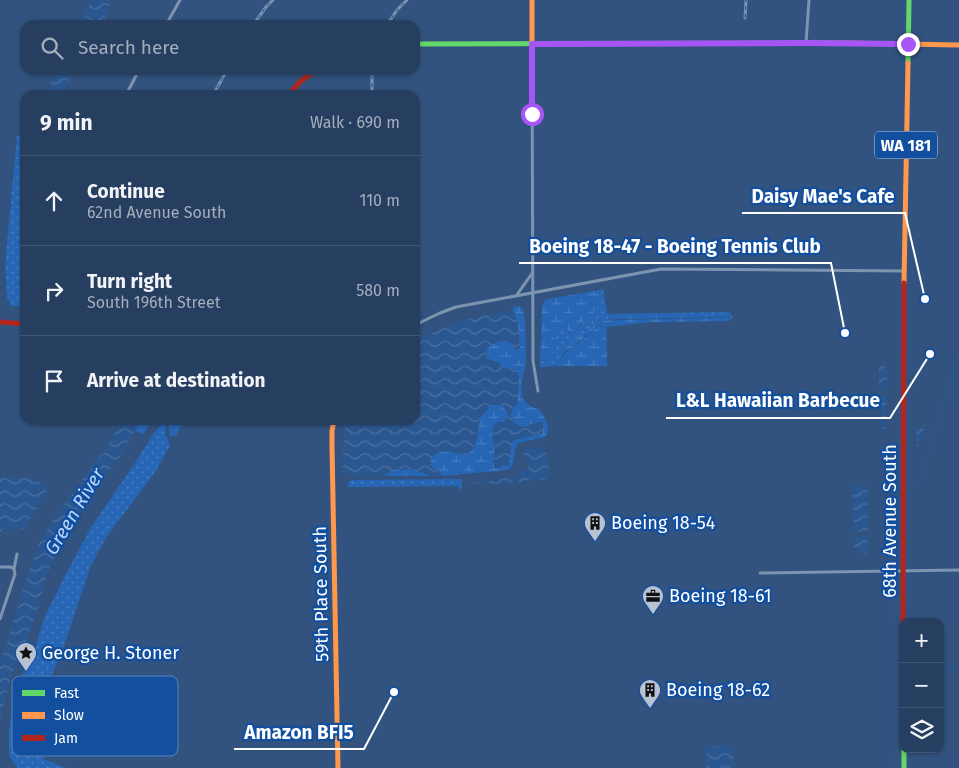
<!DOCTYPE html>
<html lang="en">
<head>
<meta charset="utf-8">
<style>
	body { margin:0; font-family:"Fira Sans",sans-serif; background:#2e4565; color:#f1f3f6 }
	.controls { position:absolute; right:15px; bottom:15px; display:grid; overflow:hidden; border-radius:10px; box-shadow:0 1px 4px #0004 }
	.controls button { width:45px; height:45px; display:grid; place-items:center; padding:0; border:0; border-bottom:1px solid #425774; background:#263e5f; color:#f1f3f6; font:25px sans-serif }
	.stop { position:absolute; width:15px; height:15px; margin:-11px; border:4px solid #a855f7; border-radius:50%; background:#fff }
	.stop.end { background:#a855f7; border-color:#fff; box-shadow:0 1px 5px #0008 }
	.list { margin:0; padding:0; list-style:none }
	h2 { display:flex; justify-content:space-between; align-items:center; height:65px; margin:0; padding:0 20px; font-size:21px }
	h2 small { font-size:16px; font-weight:400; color:#a4aebd }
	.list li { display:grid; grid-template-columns:32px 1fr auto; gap:15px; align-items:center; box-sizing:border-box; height:90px; padding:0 20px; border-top:1px solid #425774 }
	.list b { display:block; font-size:19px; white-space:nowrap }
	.list p { margin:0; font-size:16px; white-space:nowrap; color:#a4aebd }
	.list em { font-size:16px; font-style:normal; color:#a4aebd }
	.icon { flex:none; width:28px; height:28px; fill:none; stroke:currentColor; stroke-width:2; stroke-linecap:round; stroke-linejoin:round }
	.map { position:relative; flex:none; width:959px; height:768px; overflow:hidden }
	.search { position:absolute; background:#263e5f; box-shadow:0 1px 4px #0004; left:20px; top:20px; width:400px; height:55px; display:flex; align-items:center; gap:12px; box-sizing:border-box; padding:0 18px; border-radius:15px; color:#a4aebd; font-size:19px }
	.panel { position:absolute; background:#263e5f; box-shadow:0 1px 4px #0004; left:20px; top:90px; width:400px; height:335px; border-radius:15px }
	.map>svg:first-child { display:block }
	.grass { fill:url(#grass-dots) }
	.forest { fill:url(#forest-crowns) }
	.wetland { fill:url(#wetland-marsh) }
	.park { fill:url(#park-tufts) }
	.water { fill:url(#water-waves) }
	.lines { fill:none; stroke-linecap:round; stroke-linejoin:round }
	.stream { stroke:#2b5790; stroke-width:1 }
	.street { stroke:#7d94af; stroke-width:3 }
	.fast { stroke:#63d668; stroke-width:5 }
	.slow { stroke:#ff974d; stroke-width:5 }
	.jam { stroke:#b3261e; stroke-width:5 }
	.rail-casing { stroke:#7d93ae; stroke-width:3 }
	.rail { stroke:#124f9f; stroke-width:1; stroke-dasharray:4; stroke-linecap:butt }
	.route { stroke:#a855f7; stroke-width:6 }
	.labels { text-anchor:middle; stroke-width:4.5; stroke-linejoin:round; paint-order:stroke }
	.shield { fill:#124f9f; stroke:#b8cae2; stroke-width:1 }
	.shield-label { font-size:16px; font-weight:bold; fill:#fff }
	.street-label { font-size:18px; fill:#fff; stroke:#124f9f }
	.poi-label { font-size:18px; fill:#fff; stroke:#124f9f; text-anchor:start }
	.water-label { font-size:19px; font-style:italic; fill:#b7d6fb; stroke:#124f9f }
	.key { fill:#124f9f; stroke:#5984bc; stroke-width:1 }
	.key-label { font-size:14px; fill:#fff }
	.leader { fill:none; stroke:#fff; stroke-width:2 }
	.callout-dot { fill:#fff; stroke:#124f9f; stroke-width:2 }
	.callout-label { font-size:19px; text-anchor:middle; font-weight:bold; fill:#fff; stroke:#124f9f; stroke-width:4.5; stroke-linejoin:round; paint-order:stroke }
</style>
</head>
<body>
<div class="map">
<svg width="959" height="768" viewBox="0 0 959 768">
	<defs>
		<pattern id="grass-dots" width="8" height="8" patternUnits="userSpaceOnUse" patternTransform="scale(1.25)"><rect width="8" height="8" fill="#2766b5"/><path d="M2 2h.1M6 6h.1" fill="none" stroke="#477dc0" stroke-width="1.8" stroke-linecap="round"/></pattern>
		<pattern id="forest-crowns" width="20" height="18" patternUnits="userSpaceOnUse" patternTransform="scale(1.25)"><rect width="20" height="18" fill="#2766b5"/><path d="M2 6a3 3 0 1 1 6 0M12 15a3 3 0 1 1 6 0" fill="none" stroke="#477dc0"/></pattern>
		<pattern id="wetland-marsh" width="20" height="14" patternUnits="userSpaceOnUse" patternTransform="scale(1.25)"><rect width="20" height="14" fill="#2766b5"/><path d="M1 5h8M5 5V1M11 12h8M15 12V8" fill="none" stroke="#477dc0"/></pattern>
		<pattern id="park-tufts" width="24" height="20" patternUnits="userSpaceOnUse" patternTransform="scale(1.25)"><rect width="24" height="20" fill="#2766b5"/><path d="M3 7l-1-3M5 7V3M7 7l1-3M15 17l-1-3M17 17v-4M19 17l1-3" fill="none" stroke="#477dc0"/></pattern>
		<pattern id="water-waves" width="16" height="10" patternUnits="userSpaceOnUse" patternTransform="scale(1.25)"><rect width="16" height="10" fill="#2b5790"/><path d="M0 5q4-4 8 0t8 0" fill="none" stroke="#4b70a1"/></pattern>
	</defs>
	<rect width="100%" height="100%" fill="#32537f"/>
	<path class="grass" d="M 22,135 L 23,156 L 25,168 L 25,306 L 11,306 L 7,296 L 5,266 L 17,136 Z
		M 603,289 L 607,313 L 609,314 L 728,312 L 731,314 L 605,318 L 602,319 L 560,353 L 558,366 L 540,367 L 540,361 L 547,360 C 550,356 553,353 554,349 C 557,338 553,333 561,323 L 563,323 L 570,334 L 573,335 L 583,322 L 588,319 L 600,304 L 599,290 Z
		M 161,420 L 163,420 L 165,423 L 166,436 L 170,445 L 156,471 L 107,536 L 91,565 L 62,652 L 45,690 L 35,734 L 38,750 L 46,760 L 66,768 L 18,768 L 9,756 L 9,731 L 15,697 L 26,666 L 32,663 L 39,634 L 46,614 L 66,574 L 90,529 L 137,460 L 153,434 L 161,425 Z
		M 462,479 L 462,489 L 459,489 L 458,486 L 348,487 L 348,482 L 352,480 Z"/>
	<path class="forest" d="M 140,420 L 161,420 L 161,425 L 149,425 L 144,434 L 135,431 Z"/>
	<path class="wetland" d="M 599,290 L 600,304 L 588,319 L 582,322 L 573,335 C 567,333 567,325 561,323 C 548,339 564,357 540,361 L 542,306 L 545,300 L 548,299 Z
		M 517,306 L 521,307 C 521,308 523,308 523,310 C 526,316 526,356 526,365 C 526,369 523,372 523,376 C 519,392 521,406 539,409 C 545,418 552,427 545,437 L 518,443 C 512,451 517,464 508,470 L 443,476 C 440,473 432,469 431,465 C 430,463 431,460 432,458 C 438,447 456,453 466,455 L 477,440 L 479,419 L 491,405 C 502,404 502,405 509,414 L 505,422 L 501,423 L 492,430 L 494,444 L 494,467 L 495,468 L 512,442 L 532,425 C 519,428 517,428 510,416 L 515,405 L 518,401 L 517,397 L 519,377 L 506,369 L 486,359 L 485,355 L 486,348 L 499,341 L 508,341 L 515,349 L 515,313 L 512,310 L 514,307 Z
		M 729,313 L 731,314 L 732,318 L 728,321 L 652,322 L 606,327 L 607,366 L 558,366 L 560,353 L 602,318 L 605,318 Z
		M 413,469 L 417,470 L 430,476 L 383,476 L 393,470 Z"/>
	<path class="park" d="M 168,420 L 183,420 L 177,435 L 170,437 Z"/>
	<path class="water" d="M 91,0 L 111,0 L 103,25 L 81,25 Z
		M 57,70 L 76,70 L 60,95 L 45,95 Z
		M 512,310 C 520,320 519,336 520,348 L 518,350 L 515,349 L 508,341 L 499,341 L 487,348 L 486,358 L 500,363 L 503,368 L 516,369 L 518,372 C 519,383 518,393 518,403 L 515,405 L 510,416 C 521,435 525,424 541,422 L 543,423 L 543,433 L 541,434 L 515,440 L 512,442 L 509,465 L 508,466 L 495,468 L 494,467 L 494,444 L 492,430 L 493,426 L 498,422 L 505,422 L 509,414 C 503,405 502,404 491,405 C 486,410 480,415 478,421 C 474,434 480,447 466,455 C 456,453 438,447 432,458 C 431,460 430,463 431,465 C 432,469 440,473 443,476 L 430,476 L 417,470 L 413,469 L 393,470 L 383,476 L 355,476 L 344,473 L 342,472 L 344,433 L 347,420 L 415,420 L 415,340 L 459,321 Z
		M 880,366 L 886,366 L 888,369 L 887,387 L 884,387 L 884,390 L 880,390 L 879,388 L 879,368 Z
		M 881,395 L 886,395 L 886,429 L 881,429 Z
		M 123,420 L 140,420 L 126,447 L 117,461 L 72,521 L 58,548 L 47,575 L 37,612 L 27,640 L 13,671 L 0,720 L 0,664 L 29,571 L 37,547 L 50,524 L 106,448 Z
		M 917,427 L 922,428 L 924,429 L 917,449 L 916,429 Z
		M 542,447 C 550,453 548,466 549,476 L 546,479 L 541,480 L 535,479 L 523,482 L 486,484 L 470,483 L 485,482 L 517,476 L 522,469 L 527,470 L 529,465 L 522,451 Z
		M 0,478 L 24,478 L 36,480 L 47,486 L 47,492 L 24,529 L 16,531 L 5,528 L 1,530 L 5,533 L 0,533 Z
		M 862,485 L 866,485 L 868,487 L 868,531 L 854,532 L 852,488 L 854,486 Z
		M 865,536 L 868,537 L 869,554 L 858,553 L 857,549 L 854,548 L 854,537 Z
		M 706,746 L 733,746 L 734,768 L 706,768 Z"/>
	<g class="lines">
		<path class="stream" d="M 560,362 L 563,354 L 581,341 L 604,320 L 730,317
			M 918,487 L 959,353
			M 889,559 L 890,486
			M 917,617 L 919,622
			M 940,659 L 959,672
			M 889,768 L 890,584"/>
		<path class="street" d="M 166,25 L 180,0
			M 806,43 L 809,0
			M 532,45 L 533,361 L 538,391
			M 126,95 L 139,70
			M 516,296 L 533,272
			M 415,325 L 440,313 L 456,307 L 661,269 L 904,271
			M 0,567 L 11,567 L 14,569
			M 760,573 L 959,570
			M 0,619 L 15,574 L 14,569 L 17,554"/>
		<path class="fast" d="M 415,44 L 842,43
			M 908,63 L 909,0
			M 904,749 L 904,768"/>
		<path class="slow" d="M 532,0 L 532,44
			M 842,43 L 959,45
			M 904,283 L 908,63
			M 334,420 L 332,431 L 332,446 L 338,768"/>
		<path class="jam" d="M 288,95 L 301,81 L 316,70
			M 0,322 L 25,324
			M 903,622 L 904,283"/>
		<g class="rail-casing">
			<path id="rail" d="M 745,18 L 746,0
				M 253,25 L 266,7 L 273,0
				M 387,25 L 397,10 L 407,0
				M 213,95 L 227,70
				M 372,95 L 372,70"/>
		</g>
		<use href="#rail" class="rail"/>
	</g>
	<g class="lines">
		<path class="route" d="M 532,114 L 532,44 L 806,43 L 908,44"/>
	</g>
	<defs>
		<g id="building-pin" transform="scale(1.125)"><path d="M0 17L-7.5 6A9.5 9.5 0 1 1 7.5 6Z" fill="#b7c3d2" stroke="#124f9f"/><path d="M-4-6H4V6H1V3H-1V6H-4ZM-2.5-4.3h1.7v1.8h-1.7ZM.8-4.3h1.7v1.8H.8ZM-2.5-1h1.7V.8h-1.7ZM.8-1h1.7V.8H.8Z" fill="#111"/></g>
		<g id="office-pin" transform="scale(1.125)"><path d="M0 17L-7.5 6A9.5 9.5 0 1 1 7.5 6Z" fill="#b7c3d2" stroke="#124f9f"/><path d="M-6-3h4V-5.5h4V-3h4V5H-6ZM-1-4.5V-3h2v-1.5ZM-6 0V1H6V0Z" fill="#111"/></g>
		<g id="sight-pin" transform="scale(1.125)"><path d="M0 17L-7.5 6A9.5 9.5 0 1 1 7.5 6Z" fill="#b7c3d2" stroke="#124f9f"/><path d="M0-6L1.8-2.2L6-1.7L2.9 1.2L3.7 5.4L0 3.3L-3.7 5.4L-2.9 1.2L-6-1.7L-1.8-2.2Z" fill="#111"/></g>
	</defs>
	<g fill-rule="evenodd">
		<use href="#building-pin" x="595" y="523"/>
		<use href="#office-pin" x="653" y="596"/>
		<use href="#sight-pin" x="26" y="653"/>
		<use href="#building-pin" x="650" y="690"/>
	</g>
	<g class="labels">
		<rect class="shield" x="875" y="131.5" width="62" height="27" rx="4"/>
		<g class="shield-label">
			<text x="906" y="151">WA 181</text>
		</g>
		<g class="street-label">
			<text transform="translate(890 521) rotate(-90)" y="6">68th Avenue South</text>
			<text transform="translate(321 594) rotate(-91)" y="6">59th Place South</text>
		</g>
		<g class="poi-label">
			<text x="611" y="529">Boeing 18-54</text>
			<text x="669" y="602">Boeing 18-61</text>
			<text x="42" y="659">George H. Stoner</text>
			<text x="666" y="696">Boeing 18-62</text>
		</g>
		<g class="water-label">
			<text transform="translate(74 511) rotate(-59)" y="7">Green River</text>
		</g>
	</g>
	<rect x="12" y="676" width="166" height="80" rx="8" class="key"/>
	<rect x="22" y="690" width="23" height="6" fill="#63d668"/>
	<rect x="22" y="712" width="23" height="7" fill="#ff974d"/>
	<rect x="22" y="735" width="23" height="6" fill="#b3261e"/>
	<g class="key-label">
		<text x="54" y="698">Fast</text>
		<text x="54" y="720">Slow</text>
		<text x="54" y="743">Jam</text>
	</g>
	<path class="leader" d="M925 299L905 213H742M845 333L831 263H519M930 354L890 418H666M394 692L364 749H234"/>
	<g class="callout-dot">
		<circle cx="925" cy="299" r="5"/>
		<circle cx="845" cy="333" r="5"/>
		<circle cx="930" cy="354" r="5"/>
		<circle cx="394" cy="692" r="5"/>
	</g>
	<g class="callout-label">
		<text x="823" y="203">Daisy Mae's Cafe</text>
		<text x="675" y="253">Boeing 18-47 - Boeing Tennis Club</text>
		<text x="778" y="407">L&amp;L Hawaiian Barbecue</text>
		<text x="299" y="739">Amazon BFI5</text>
	</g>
</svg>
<div class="controls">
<button>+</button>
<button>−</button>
<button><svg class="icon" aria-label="layers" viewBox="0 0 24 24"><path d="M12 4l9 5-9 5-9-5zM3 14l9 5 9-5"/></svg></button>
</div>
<div class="stop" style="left:532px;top:114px"></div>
<div class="stop end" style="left:908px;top:44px"></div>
<div class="search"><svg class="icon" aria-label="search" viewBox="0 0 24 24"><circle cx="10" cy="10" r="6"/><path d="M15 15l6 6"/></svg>Search here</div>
<section class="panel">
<h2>9 min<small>Walk · 690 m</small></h2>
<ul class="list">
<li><svg class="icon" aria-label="ahead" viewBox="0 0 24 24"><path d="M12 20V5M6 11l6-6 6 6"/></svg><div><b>Continue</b><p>62nd Avenue South</p></div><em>110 m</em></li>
<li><svg class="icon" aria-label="right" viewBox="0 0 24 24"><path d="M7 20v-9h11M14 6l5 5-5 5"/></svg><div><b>Turn right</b><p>South 196th Street</p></div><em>580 m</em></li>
<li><svg class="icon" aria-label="arrive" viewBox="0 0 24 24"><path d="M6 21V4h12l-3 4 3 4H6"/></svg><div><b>Arrive at destination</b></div></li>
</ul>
</section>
</div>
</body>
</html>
